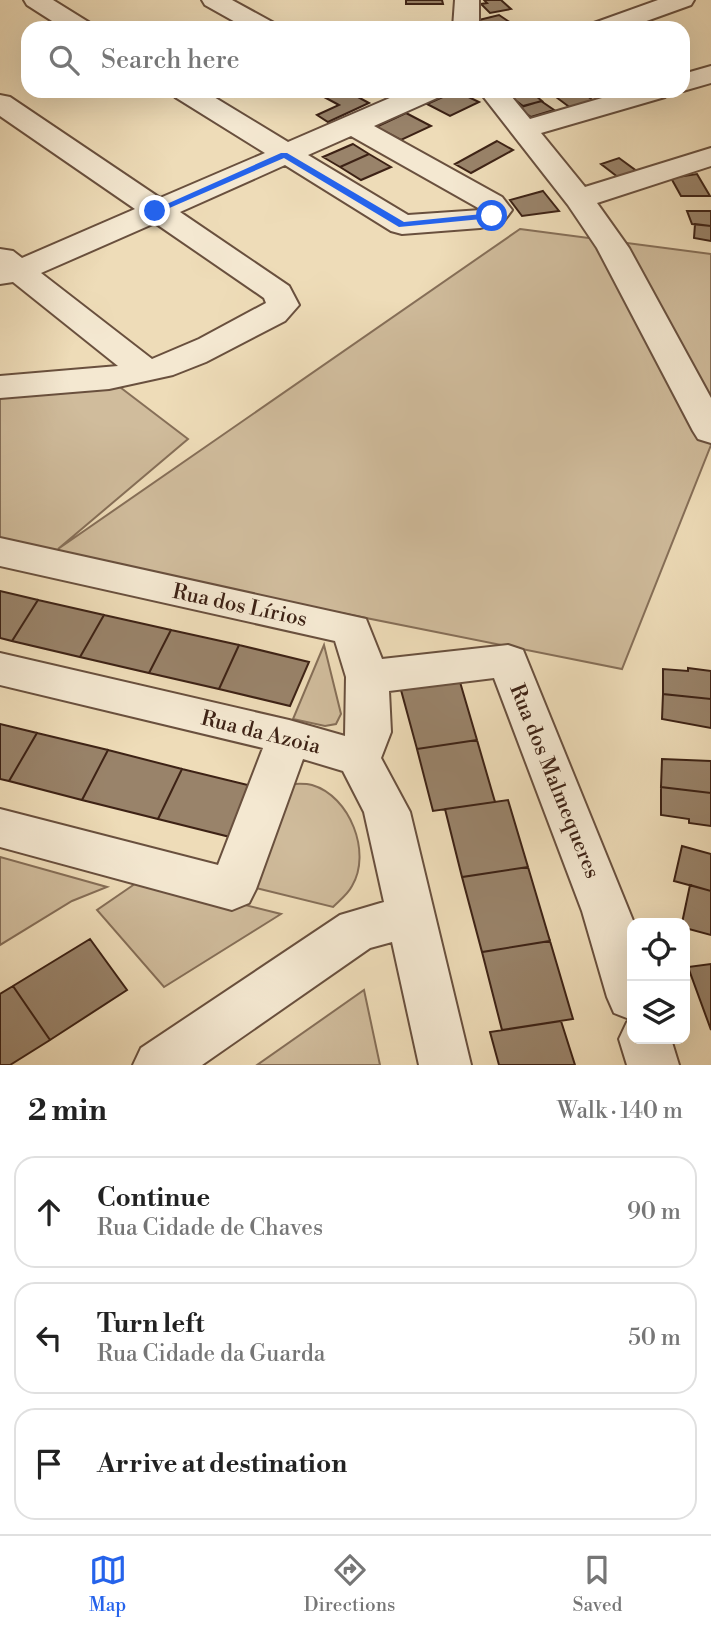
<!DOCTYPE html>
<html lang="en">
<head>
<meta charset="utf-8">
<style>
	body { margin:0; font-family:"Libre Bodoni",serif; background:#f6f6f6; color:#222 }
	.controls { position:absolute; right:21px; bottom:21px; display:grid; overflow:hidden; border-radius:14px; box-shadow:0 7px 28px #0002 }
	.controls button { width:63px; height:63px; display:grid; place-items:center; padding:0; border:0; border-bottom:2px solid #e0e0e0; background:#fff; color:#222; font:35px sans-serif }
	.stop { position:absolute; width:21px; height:21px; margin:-16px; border:5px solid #2563eb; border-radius:50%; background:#fff }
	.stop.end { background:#2563eb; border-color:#fff; box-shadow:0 2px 7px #0008 }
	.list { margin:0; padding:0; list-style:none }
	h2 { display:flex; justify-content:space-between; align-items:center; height:91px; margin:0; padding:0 28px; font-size:30px }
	h2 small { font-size:23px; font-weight:400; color:#767676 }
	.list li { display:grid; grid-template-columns:46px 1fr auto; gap:21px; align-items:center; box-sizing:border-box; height:112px; margin:0 14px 14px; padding:0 14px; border:2px solid #e0e0e0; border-radius:21px }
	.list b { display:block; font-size:26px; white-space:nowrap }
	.list p { margin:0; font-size:23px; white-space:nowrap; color:#767676 }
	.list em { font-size:23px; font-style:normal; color:#767676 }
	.icon { flex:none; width:38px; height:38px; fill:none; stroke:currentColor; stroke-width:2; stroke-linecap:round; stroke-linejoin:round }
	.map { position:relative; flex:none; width:711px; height:1065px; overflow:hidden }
	.search { position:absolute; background:#fff; box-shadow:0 7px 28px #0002; left:21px; right:21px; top:21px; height:77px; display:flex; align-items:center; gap:18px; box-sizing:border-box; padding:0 24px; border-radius:21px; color:#767676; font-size:26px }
	.sheet { height:469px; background:#fff }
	nav { display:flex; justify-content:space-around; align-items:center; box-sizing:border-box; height:98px; border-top:2px solid #e0e0e0; background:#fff; font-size:19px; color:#767676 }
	nav a { display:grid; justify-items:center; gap:4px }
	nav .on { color:#2563eb }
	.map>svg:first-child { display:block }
	.green { fill:#d0bc9c; stroke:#866f58; stroke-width:2 }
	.building { fill:#99836a; stroke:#3d2215; stroke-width:2 }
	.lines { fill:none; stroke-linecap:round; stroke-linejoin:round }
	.minor-casing { stroke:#69503e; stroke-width:4 }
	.minor { fill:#f4e8d1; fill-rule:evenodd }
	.route { fill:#2563eb }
	.labels { text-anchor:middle; stroke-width:5; stroke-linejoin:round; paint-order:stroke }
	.street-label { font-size:21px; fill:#3d2215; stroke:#f4e8d1 }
</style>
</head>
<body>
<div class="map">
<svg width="711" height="1065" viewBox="0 0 711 1065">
	<rect width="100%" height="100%" fill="#eedcb8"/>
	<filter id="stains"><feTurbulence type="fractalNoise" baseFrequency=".00286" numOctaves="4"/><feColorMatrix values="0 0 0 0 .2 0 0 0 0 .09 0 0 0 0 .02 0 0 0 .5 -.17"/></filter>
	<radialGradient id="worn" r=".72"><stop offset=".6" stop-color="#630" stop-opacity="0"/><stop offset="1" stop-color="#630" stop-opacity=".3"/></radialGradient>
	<path class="green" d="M 520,229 L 711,254 L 711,445 L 622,669 L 0,545 L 0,387 L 108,378 L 188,439 L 58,549 Z
		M 324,645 L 341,714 L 336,724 L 325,726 L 293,719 Z
		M 290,784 C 297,784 305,783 312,785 C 350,796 372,853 352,886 C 348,894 339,901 333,907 L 256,888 Z
		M 0,857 L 107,887 L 72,901 L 0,945 Z
		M 142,879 L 281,914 L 164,987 L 97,910 Z
		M 364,990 L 380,1065 L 257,1065 Z"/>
	<path class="building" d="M 406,0 L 442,0 L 443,4 L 406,4 Z
		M 484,0 L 501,0 L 511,9 L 490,13 L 481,4 L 487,3 Z
		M 499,15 L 511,23 L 490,28 L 479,20 Z
		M 313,91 L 347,91 L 369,103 L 328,122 L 317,115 L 339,105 Z
		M 456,91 L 479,102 L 450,116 L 427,104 Z
		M 530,91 L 542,101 L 523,106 L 511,97 Z
		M 581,91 L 595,102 L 572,109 L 556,97 Z
		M 541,101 L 554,110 L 531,117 L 518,108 Z
		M 406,113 L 431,126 L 401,140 L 376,127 Z
		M 497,141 L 513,150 L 471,173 L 455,164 Z
		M 353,144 L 369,154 L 340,167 L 323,157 Z
		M 369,154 L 391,167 L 361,180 L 340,167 Z
		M 619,158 L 638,172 L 619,178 L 601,164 Z
		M 697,174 L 710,196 L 681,196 L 671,178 Z
		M 543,191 L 559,211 L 522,216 L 510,200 Z
		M 687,211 L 711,211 L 711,226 L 692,224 Z
		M 695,224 L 711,226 L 711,241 L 694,238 Z
		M 0,591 L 38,600 L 12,641 L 0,638 Z
		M 38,600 L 104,615 L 80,657 L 12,641 Z
		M 104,615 L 171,630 L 149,673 L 80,657 Z
		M 171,630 L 239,645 L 219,689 L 149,673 Z
		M 239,645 L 309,662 L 290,706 L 219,689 Z
		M 688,668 L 711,671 L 711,699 L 663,694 L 663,669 L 688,671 Z
		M 460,682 L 477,740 L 417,749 L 401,690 Z
		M 663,694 L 711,699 L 711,728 L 662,719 Z
		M 0,724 L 37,733 L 9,781 L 0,779 Z
		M 37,733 L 108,750 L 82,800 L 9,781 Z
		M 477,740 L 495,802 L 433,811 L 417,749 Z
		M 108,750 L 182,769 L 158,819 L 82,800 Z
		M 662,759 L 711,761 L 711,793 L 661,787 Z
		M 182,769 L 256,787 L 234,838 L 158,819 Z
		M 661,787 L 711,793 L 711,826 L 689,823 L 689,819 L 661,815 Z
		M 508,800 L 528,867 L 462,877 L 445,809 Z
		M 682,846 L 711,854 L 711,891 L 674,881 Z
		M 528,867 L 550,941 L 482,952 L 462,877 Z
		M 690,885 L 711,891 L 711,935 L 685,928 L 685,923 L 682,923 Z
		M 90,939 L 127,990 L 50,1040 L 13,986 Z
		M 550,941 L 573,1019 L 502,1030 L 482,952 Z
		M 711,964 L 711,1030 L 688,967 Z
		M 13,986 L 50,1040 L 10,1065 L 0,1065 L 0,994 Z
		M 561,1021 L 575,1065 L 499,1065 L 490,1032 Z"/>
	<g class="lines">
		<g class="minor-casing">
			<path id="minor" d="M 24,0 L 53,0 L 90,23 L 94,28 L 63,28 L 27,5 Z
				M 202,0 L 232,0 L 274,23 L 278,28 L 246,28 L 205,5 Z
				M 455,0 L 479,0 L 479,28 L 453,28 Z
				M 658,0 L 694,0 L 691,5 L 627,28 L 590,28 L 594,23 Z
				M 711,66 L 711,83 L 683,91 L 683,74 Z
				M 171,91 L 204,91 L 288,142 L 406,91 L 443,91 L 439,97 L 374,126 L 502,197 L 512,210 L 503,222 L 480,228 L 402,234 L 391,231 L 285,165 L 180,212 L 289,286 L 299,305 L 285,321 L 206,362 L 173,375 L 109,389 L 0,398 L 0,376 L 118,366 L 13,282 L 0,284 L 0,249 L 13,251 L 22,258 L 135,209 L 0,116 L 0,95 L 10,97 L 160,198 L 265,153 L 175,97 ZM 351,136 L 480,209 L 481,210 L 408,215 L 308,155 ZM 155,223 L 264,298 L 266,303 L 199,339 L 152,359 L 41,273 Z
				M 479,91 L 507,91 L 530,119 L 626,91 L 669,91 L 665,97 L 541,133 L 585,187 L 711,148 L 711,166 L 597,203 L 629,248 L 711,398 L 711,443 L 698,439 L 693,431 L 597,248 L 568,205 Z
				M 0,538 L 366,619 L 382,659 L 508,645 L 523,650 L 634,923 L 632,1020 L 614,1013 L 607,997 L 582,911 L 494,678 L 389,691 L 391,732 L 381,758 L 410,812 L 471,1065 L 419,1065 L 392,942 L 370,948 L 202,1065 L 133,1065 L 141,1048 L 340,915 L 384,902 L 364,812 L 343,771 L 303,759 L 256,889 L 249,903 L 232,910 L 0,847 L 0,809 L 218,865 L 263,748 L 0,685 L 0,653 L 289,720 L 345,736 L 346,677 L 335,641 L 0,566 Z
				M 632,1020 L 632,1039 L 671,1039 L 679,1065 L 627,1065 L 619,1039 L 627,1022 Z"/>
		</g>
		<use href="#minor" class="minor"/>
	</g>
	<path class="route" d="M 281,153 L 287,153 L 404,222 L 492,213 L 497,216 L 492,218 L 399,227 L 284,158 L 158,213 L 151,211 Z"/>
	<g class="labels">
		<g class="street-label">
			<text transform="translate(240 605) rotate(12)" y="7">Rua dos Lírios</text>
			<text transform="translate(261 732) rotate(14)" y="7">Rua da Azoia</text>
			<text transform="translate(555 781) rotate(68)" y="7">Rua dos Malmequeres</text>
		</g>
	</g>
	<rect width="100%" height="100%" filter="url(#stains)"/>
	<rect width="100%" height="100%" fill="url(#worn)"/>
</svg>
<div class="controls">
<button><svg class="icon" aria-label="locate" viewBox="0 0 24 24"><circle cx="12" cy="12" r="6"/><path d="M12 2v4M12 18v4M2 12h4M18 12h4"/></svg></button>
<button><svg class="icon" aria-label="layers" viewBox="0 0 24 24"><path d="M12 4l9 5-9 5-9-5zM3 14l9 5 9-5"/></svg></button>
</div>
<div class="stop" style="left:492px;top:216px"></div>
<div class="stop end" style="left:155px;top:211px"></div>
<div class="search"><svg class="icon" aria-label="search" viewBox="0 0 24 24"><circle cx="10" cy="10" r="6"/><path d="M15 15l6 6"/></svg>Search here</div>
</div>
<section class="sheet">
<h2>2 min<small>Walk · 140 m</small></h2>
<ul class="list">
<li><svg class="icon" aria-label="ahead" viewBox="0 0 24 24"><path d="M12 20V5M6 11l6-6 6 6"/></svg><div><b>Continue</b><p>Rua Cidade de Chaves</p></div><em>90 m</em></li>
<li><svg class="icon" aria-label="left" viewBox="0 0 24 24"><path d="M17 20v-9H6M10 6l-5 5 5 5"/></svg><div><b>Turn left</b><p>Rua Cidade da Guarda</p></div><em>50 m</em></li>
<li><svg class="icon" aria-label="arrive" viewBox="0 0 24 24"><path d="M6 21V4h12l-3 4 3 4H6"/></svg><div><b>Arrive at destination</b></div></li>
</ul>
</section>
<nav>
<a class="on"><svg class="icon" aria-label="map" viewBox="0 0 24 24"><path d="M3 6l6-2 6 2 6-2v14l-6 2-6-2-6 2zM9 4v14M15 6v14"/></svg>Map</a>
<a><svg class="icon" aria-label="directions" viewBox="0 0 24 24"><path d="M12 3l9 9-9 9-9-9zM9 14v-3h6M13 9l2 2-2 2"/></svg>Directions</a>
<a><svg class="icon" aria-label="saved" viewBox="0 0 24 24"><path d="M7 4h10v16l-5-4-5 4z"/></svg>Saved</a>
</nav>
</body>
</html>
